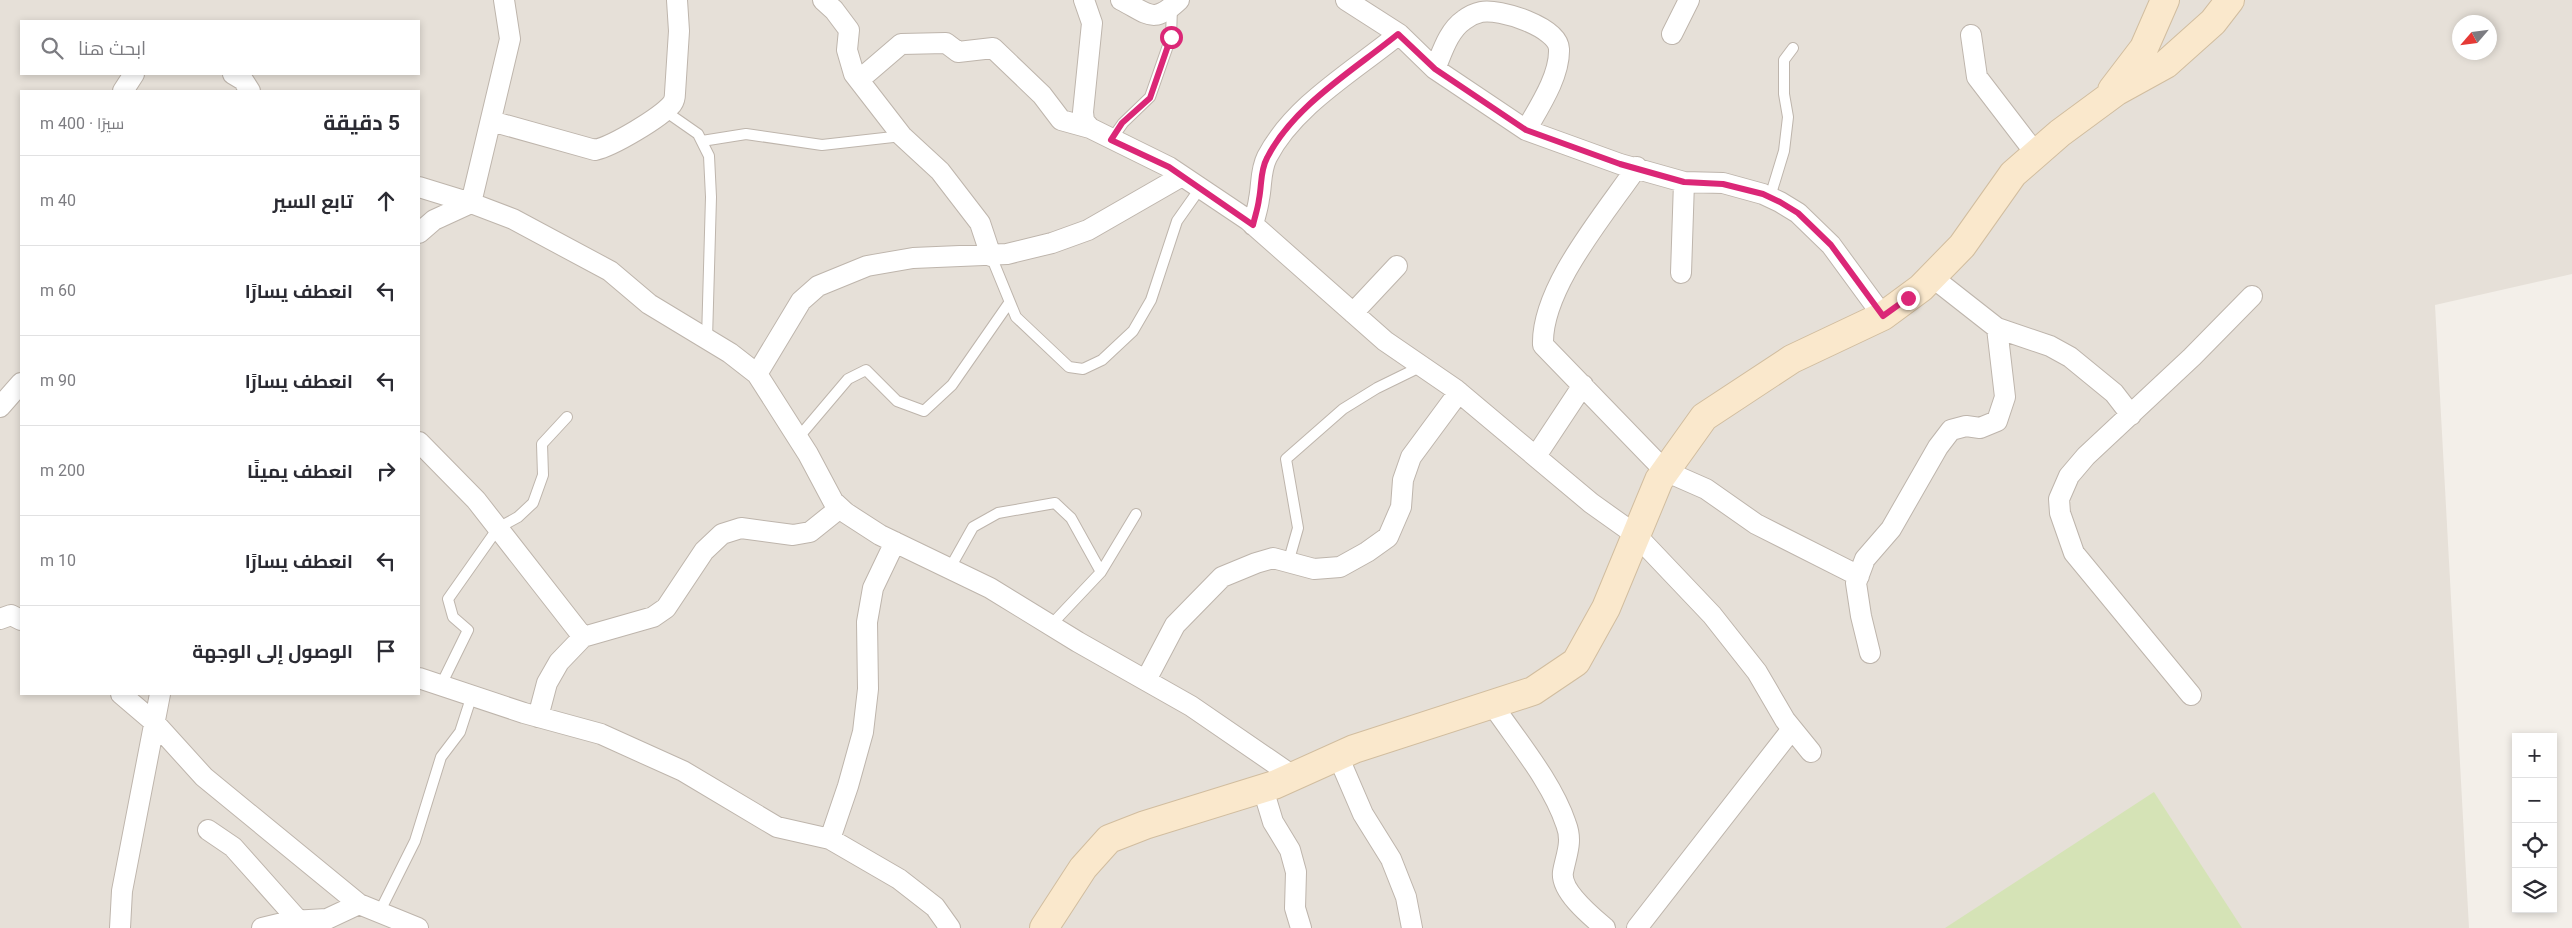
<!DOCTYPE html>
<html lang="ar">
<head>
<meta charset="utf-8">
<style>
	body { margin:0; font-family:Roboto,Cairo,sans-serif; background:#f7f7f7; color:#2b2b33; direction:rtl }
	.controls { position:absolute; right:15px; bottom:15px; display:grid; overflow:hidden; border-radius:0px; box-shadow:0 2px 8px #0003 }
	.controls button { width:45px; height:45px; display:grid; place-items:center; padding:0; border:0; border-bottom:1px solid #e1e1e2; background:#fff; color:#2b2b33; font:25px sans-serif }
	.compass { position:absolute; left:2452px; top:15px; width:45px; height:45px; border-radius:50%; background:#fff; box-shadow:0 2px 8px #0003; rotate:242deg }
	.stop { position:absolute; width:15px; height:15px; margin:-11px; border:4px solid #db2777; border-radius:50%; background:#fff }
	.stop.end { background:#db2777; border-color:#fff; box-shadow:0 1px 5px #0008 }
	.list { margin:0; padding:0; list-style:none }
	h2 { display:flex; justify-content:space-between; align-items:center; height:65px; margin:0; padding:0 20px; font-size:21px }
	h2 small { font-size:16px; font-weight:400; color:#7c7c81 }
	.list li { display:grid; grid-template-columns:32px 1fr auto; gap:15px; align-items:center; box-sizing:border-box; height:90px; padding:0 20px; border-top:1px solid #e1e1e2 }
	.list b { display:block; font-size:19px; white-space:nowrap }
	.list em { font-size:16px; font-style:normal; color:#7c7c81 }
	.icon { flex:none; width:28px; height:28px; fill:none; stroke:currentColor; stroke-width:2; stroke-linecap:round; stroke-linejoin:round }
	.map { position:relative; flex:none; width:2572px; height:928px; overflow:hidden; direction:ltr }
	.search { position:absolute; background:#fff; box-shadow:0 2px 8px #0003; left:20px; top:20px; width:400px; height:55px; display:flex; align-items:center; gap:12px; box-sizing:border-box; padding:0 18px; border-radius:0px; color:#7c7c81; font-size:19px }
	.panel { position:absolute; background:#fff; box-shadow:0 2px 8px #0003; left:20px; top:90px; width:400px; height:605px; border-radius:0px; direction:rtl }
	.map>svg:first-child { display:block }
	.residential { fill:#e6e0d8; fill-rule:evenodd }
	.green { fill:#d5e3b6 }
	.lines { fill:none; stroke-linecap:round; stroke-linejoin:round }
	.lane-casing { stroke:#beb5ac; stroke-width:12 }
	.street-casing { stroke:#beb5ac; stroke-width:22 }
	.secondary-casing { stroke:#d1bd9f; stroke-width:30 }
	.lane { stroke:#fff; stroke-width:10 }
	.street { stroke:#fff; stroke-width:20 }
	.secondary { stroke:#fae8cc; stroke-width:28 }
	.route { stroke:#db2777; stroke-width:6 }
</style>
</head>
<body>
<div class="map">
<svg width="2572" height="928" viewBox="0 0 2572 928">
	<rect width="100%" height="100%" fill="#f3efe9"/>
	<path class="residential" d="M 0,0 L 2572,0 L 2572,274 L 2435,305 L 2469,928 L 0,928 ZM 21,21 L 419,21 L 419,74 L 21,74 ZM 2460,22 L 2490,22 L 2490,52 L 2460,52 ZM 21,91 L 419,91 L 419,694 L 21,694 Z"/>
	<path class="green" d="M 2154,792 L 2242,928 L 1945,928 Z"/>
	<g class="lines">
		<g class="lane-casing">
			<path id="lane" d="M 665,111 L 698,134 L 709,156 L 711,197 L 707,339
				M 1111,140 L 1123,123 L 1150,97 L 1171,37 L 1172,7
				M 702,141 L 746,134 L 822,145 L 902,136
				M 1770,197 L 1784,151 L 1788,117 L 1784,94 L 1784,60 L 1793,48
				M 991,256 L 1016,317 L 1069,367 L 1083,369 L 1102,360 L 1133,331 L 1151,300 L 1177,221 L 1201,187
				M 798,438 L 848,379 L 866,370 L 897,401 L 924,411 L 952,385 L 1009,303
				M 1288,563 L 1298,528 L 1286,459 L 1343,409 L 1377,388 L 1422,366
				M 950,568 L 973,527 L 998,513 L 1055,503 L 1071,518 L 1101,572
				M 1050,626 L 1101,572 L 1136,514
				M 441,685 L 468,630 L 453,617 L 448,599 L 498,528 L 518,517 L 533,503 L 543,475 L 542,444 L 567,417
				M 379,913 L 415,841 L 441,757 L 460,732 L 472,695"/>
		</g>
		<g class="street-casing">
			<path id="street" d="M 823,0 L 834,10 L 849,30 L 847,50 L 854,74 L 902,136 L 940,171 L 980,223 L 991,256
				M 1084,0 L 1092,23 L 1083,112 L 1084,121 L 1090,128 L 1169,167 L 1248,220 L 1385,341 L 1455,389 L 1591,503 L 1636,535 L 1712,615 L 1757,672 L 1785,720 L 1811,752
				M 1121,0 C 1149,14 1153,25 1179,0
				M 1346,0 L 1399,34 L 1435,69 L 1526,130 L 1620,164 L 1684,182 L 1723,183 L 1763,194 L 1780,202 L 1798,213 L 1831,245 L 1883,316
				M 1672,34 L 1689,0
				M 1971,35 L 1977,77 L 2036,154
				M 1435,69 C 1442,53 1448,31 1464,20 C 1468,17 1476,13 1481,12 C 1499,8 1558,27 1559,49 C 1560,76 1539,107 1526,130
				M 233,74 L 243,80 L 250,91
				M 859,80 L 901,44 L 946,43 L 958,52 L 993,48 L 1042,95 L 1061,120 L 1090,128
				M 123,91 L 134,74
				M 491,121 L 595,150 C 613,146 660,118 672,104 C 675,100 675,97 675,93 L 679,31 L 677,0
				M 1637,167 C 1605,214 1541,288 1543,345 L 1665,471 L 1706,489 L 1756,524 L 1859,576
				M 419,187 L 471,203 L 513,219 L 610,271 L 649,304 L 730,353 L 757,374 L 808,454 L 833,501 L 846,513 L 880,535 L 990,588 L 1078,642 L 1191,706 L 1293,776
				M 1253,225 C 1255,216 1258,208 1259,199 C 1262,185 1260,171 1267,157 C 1294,105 1354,71 1399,34
				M 419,233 L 434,220 L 471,203 L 510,39 L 504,0
				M 1681,273 L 1684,182
				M 1932,277 L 1997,328 L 2050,346 L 2070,357 L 2114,393 L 2131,415
				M 1353,313 L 1397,266
				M 757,374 L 801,301 L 818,286 L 867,266 L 913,258 L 1007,254 L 1052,243 L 1088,230 L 1182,176
				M 0,407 L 21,383
				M 419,442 L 476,500 L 583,637
				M 1536,456 L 1583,385
				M 0,619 L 11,615 L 21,620
				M 1870,653 L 1861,616 L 1856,583 L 1865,559 L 1891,529 L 1938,447 L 1951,430 L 1966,426 L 1980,428 L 1997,421 L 2005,397 L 1997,328
				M 419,678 L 524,713 L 601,734 L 683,771 L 777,827 L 830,839 L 899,879 L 935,907 L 950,928
				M 1146,680 L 1175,625 L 1222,577 L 1256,563 L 1273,558 L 1314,569 L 1340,567 L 1367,552 L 1388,537 L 1401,507 L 1403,480 L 1411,457 L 1459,392
				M 121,694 L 155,723 L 204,777 L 359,904 L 418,928
				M 2191,695 L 2074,553 L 2060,513 L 2059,499 L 2069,476 L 2086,456 L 2192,357 L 2252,296
				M 1492,704 C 1517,741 1552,782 1566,824 C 1573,842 1566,855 1563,872 C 1560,891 1592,917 1605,928
				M 538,717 L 547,683 L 559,662 L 583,637 L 653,617 L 666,608 L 704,551 L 722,534 L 741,528 L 793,535 L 810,532 L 840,508
				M 1338,756 L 1363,814 L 1391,859 L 1406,897 L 1412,928
				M 1263,789 L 1273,822 L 1290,850 L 1296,872 L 1295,908 L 1301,928
				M 208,830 L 233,847 L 298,920
				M 830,839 L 848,786 L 863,732 L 868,689 L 867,622 L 873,588 L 895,542
				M 120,928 L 122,891 L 160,694
				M 262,928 L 291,921 L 327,919 L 359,904
				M 1637,928 L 1792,729"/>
		</g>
		<g class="secondary-casing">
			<path id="secondary" d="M 2112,90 L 2144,48 L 2165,0
				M 1044,928 L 1083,868 L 1109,839 L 1145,825 L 1274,785 L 1354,749 L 1533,691 L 1576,662 L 1606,608 L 1659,480 L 1704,417 L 1792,359 L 1883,316 L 1921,288 L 1962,246 L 2013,174 L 2060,133 L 2117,91 L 2166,64 L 2213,22 L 2230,0"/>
		</g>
		<use href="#lane" class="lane"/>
		<use href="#street" class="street"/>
		<use href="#secondary" class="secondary"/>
	</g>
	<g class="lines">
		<path class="route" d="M 1171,37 L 1150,98 L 1122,123 L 1111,140 L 1169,167 L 1253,225 C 1255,216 1258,208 1259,199 C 1262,184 1260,171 1267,158 C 1293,106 1354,70 1398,34 L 1435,69 L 1526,130 L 1620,164 L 1684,182 L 1723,184 L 1763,194 L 1780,202 L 1798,213 L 1831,245 L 1883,316 L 1908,298"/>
	</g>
</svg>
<div class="controls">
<button>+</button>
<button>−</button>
<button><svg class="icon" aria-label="locate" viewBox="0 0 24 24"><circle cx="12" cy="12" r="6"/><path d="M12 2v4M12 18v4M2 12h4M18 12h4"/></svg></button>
<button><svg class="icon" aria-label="layers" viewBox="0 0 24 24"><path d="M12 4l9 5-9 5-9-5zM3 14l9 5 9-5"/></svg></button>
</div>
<svg class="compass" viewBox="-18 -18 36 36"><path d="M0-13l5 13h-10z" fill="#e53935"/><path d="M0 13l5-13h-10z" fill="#7c7c81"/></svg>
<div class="stop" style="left:1171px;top:37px"></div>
<div class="stop end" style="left:1908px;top:298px"></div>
<div class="search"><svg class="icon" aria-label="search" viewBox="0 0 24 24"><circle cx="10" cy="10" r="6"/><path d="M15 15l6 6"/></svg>ابحث هنا</div>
<section class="panel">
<h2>5 دقيقة<small>سيرًا · 400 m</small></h2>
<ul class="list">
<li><svg class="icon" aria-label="ahead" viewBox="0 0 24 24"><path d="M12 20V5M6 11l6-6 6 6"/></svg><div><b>تابع السير</b></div><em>40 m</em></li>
<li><svg class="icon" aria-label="left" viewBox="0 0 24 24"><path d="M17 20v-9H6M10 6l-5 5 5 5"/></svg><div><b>انعطف يسارًا</b></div><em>60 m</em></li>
<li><svg class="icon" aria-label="left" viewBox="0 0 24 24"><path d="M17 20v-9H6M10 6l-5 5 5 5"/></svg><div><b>انعطف يسارًا</b></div><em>90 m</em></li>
<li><svg class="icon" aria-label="right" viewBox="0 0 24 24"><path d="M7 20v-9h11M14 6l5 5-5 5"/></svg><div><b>انعطف يمينًا</b></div><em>200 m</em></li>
<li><svg class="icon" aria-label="left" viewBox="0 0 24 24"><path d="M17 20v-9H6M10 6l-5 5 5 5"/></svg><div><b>انعطف يسارًا</b></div><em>10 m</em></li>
<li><svg class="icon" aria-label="arrive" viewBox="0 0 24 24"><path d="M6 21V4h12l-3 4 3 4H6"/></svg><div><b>الوصول إلى الوجهة</b></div></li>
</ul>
</section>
</div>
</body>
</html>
